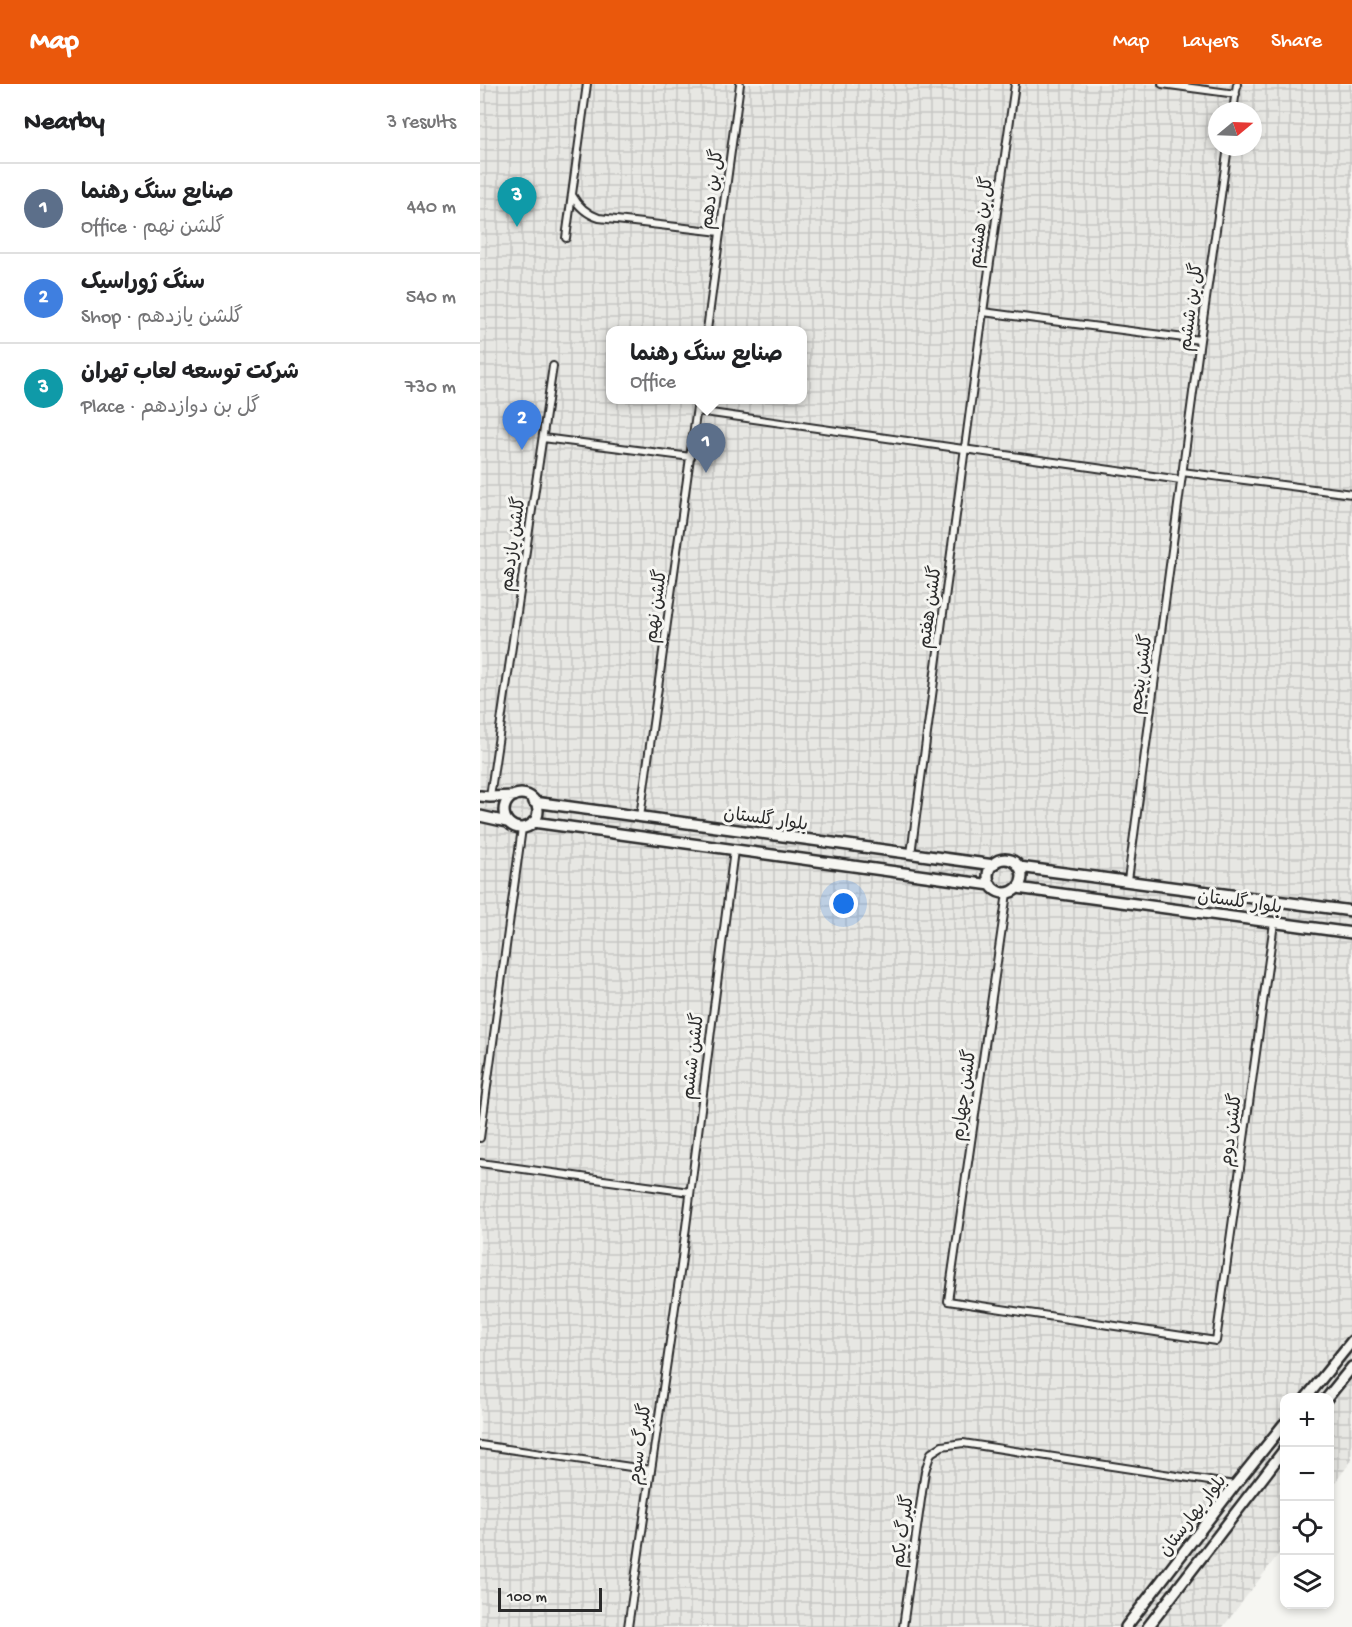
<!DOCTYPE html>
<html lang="en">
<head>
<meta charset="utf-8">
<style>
	body { margin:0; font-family:"Gochi Hand","Playpen Sans Arabic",sans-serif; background:#f6f6f6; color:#202124 }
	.controls { position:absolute; right:18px; bottom:18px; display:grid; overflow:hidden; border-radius:12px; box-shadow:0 3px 9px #0003 }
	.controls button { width:54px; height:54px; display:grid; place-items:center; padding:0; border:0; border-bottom:2px solid #e0e0e0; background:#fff; color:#202124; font:30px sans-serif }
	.compass { position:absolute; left:728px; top:18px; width:54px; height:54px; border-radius:50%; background:#fff; box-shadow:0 3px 9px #0003; rotate:71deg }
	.scale { position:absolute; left:18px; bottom:15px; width:104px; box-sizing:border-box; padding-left:6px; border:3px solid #2b2b2b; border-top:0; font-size:16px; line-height:21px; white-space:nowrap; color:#2b2b2b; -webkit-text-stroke:4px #f6f6f2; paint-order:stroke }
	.you { position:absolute; left:364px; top:820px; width:21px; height:21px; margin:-15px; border:4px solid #fff; border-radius:50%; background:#1a73e8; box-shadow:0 0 0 9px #1a73e833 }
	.badge { display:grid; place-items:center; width:39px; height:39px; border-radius:50%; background:#ea580c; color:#fff; font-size:20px; font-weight:700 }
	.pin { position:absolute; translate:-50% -50px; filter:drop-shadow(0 2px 3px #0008) }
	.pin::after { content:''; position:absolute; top:32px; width:21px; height:18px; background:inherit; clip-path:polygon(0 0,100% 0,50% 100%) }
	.popup { position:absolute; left:126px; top:242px; width:201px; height:78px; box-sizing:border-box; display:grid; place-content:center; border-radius:12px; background:#fff; filter:drop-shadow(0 2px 4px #0005); font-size:20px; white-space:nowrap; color:#757577 }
	.popup b { font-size:22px; color:#202124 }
	.popup::after { content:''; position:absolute; left:50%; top:100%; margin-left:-12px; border:12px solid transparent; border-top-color:#fff }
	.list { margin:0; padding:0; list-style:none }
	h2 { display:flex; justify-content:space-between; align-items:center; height:78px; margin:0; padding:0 24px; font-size:26px }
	h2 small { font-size:20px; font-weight:400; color:#757577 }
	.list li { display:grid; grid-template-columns:39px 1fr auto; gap:18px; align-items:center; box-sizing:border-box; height:90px; padding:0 24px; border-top:2px solid #e0e0e0 }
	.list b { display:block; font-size:22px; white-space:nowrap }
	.list p { margin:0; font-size:20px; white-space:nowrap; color:#757577 }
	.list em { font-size:20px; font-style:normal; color:#757577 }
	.icon { flex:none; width:33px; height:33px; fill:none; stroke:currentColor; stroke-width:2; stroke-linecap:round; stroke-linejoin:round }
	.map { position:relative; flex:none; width:872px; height:1543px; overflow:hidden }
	header { display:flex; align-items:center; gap:36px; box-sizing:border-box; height:84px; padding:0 30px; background:#ea580c; color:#fff }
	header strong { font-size:28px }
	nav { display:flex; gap:33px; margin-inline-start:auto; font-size:21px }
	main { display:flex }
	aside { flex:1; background:#fff }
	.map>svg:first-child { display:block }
	.industrial { fill:url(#industrial-grid); fill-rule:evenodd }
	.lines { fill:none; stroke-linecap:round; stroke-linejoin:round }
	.street-casing { stroke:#2b2b2b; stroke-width:10 }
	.secondary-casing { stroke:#2b2b2b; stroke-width:14 }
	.street { stroke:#f6f6f2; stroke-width:6 }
	.secondary { stroke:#f6f6f2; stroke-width:9 }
	.labels { text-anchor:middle; stroke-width:6; stroke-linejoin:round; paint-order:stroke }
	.street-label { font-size:18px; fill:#2b2b2b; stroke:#f6f6f2 }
</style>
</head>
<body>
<header>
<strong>Map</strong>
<nav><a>Map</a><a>Layers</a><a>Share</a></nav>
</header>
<main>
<aside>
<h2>Nearby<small>3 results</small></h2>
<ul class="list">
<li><span class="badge" style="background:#5c6f8a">1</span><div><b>صنایع سنگ رهنما</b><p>Office · گلشن نهم</p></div><em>440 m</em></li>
<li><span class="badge" style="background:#3f7fe0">2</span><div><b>سنگ ژوراسیک</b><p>Shop · گلشن یازدهم</p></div><em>540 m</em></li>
<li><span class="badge" style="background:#0f9aa8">3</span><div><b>شرکت توسعه لعاب تهران</b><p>Place · گل بن دوازدهم</p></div><em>730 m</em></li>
</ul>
</aside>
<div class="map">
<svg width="872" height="1543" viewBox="0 0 872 1543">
	<defs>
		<pattern id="industrial-grid" width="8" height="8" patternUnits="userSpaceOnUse" patternTransform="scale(1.5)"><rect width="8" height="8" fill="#e7e7e3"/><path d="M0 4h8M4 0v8" fill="none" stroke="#c6c6c3"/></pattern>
	</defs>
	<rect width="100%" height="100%" fill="#f6f6f2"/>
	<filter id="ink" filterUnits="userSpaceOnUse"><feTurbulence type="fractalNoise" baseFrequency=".0167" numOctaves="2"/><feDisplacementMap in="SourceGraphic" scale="12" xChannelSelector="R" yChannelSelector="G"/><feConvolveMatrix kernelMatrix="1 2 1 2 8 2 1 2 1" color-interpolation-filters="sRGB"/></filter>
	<g filter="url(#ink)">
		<path class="industrial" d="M 0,0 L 872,0 L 872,1376 L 850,1405 L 850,1314 L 804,1314 L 804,1463 L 743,1543 L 0,1543 ZM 737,27 L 773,27 L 773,63 L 737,63 ZM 130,246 L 322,246 L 322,316 L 130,316 Z"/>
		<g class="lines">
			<g class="street-casing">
				<path id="street" d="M 682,0 L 756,10
					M 753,27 L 757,0
					M 92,111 C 98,122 107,130 119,134 L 240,148
					M 86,154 L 107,0
					M 503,228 L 720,256
					M 227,246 L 260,0
					M 217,327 L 701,396
					M 63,354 L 211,373
					M 702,388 L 872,410
					M 10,713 L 73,282
					M 160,733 L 218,316
					M 431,770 L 503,228 L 535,0
					M 648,796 L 720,256 L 748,63
					M 527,809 L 468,1217 L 736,1257 L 794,839
					M 0,1054 L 42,744
					M 0,1079 L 210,1108
					M 0,1361 L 171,1386
					M 148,1543 L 201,1182 L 254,766
					M 423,1543 L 445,1387 L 451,1369 L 462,1362 L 483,1359 L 755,1401"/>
			</g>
			<g class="secondary-casing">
				<path id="secondary" d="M24 727a17 17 0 1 1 34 0a17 17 0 1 1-34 0Z
					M 0,712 L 10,713 L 34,712
					M 54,718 L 514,781
					M 0,732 L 27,738
					M 53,738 L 511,801
					M508 792a17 17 0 1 1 34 0a17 17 0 1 1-34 0Z
					M 539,783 L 872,827
					M 537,804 L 872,849
					M 826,1314 L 872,1257
					M 847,1314 L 872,1283
					M 646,1543 L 755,1401 L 804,1340
					M 668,1543 L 804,1366"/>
			</g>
			<use href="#street" class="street"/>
			<use href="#secondary" class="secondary"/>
		</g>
	</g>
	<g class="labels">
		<g class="street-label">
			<text transform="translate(231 105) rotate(-82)" y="6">گل بن دهم</text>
			<text transform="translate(500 138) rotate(-82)" y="6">گل بن هشتم</text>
			<text transform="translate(710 223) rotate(-82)" y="6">گل بن ششم</text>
			<text transform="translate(32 460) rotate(-82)" y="6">گلشن یازدهم</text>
			<text transform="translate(175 522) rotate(-82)" y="6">گلشن نهم</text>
			<text transform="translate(449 523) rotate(-82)" y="6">گلشن هفتم</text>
			<text transform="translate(660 590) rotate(-82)" y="6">گلشن پنجم</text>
			<text transform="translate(286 734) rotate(8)" y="6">بلوار گلستان</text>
			<text transform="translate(760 817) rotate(8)" y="6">بلوار گلستان</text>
			<text transform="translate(212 972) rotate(-83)" y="6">گلشن ششم</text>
			<text transform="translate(483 1011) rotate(-82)" y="6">گلشن چهارم</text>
			<text transform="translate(750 1046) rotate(-82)" y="6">گلشن دوم</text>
			<text transform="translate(159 1360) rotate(-82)" y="6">گلبرگ سوم</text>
			<text transform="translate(712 1431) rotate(-52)" y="6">بلوار بهارستان</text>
			<text transform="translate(422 1447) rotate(-82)" y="6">گلبرگ یکم</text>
		</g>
	</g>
</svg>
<div class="controls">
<button>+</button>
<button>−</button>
<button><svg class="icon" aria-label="locate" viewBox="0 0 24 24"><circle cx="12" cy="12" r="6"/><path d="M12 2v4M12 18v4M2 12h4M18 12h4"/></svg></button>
<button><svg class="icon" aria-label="layers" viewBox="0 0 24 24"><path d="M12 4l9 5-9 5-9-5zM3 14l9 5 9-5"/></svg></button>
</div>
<svg class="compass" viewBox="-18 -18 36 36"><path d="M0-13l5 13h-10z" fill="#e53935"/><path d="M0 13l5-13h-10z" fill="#757577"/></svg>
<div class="scale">100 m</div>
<div class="you"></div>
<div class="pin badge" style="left:226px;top:389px;background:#5c6f8a">1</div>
<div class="popup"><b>صنایع سنگ رهنما</b>Office</div>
<div class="pin badge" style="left:42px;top:366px;background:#3f7fe0">2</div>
<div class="pin badge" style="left:37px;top:143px;background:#0f9aa8">3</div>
</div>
</main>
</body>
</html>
